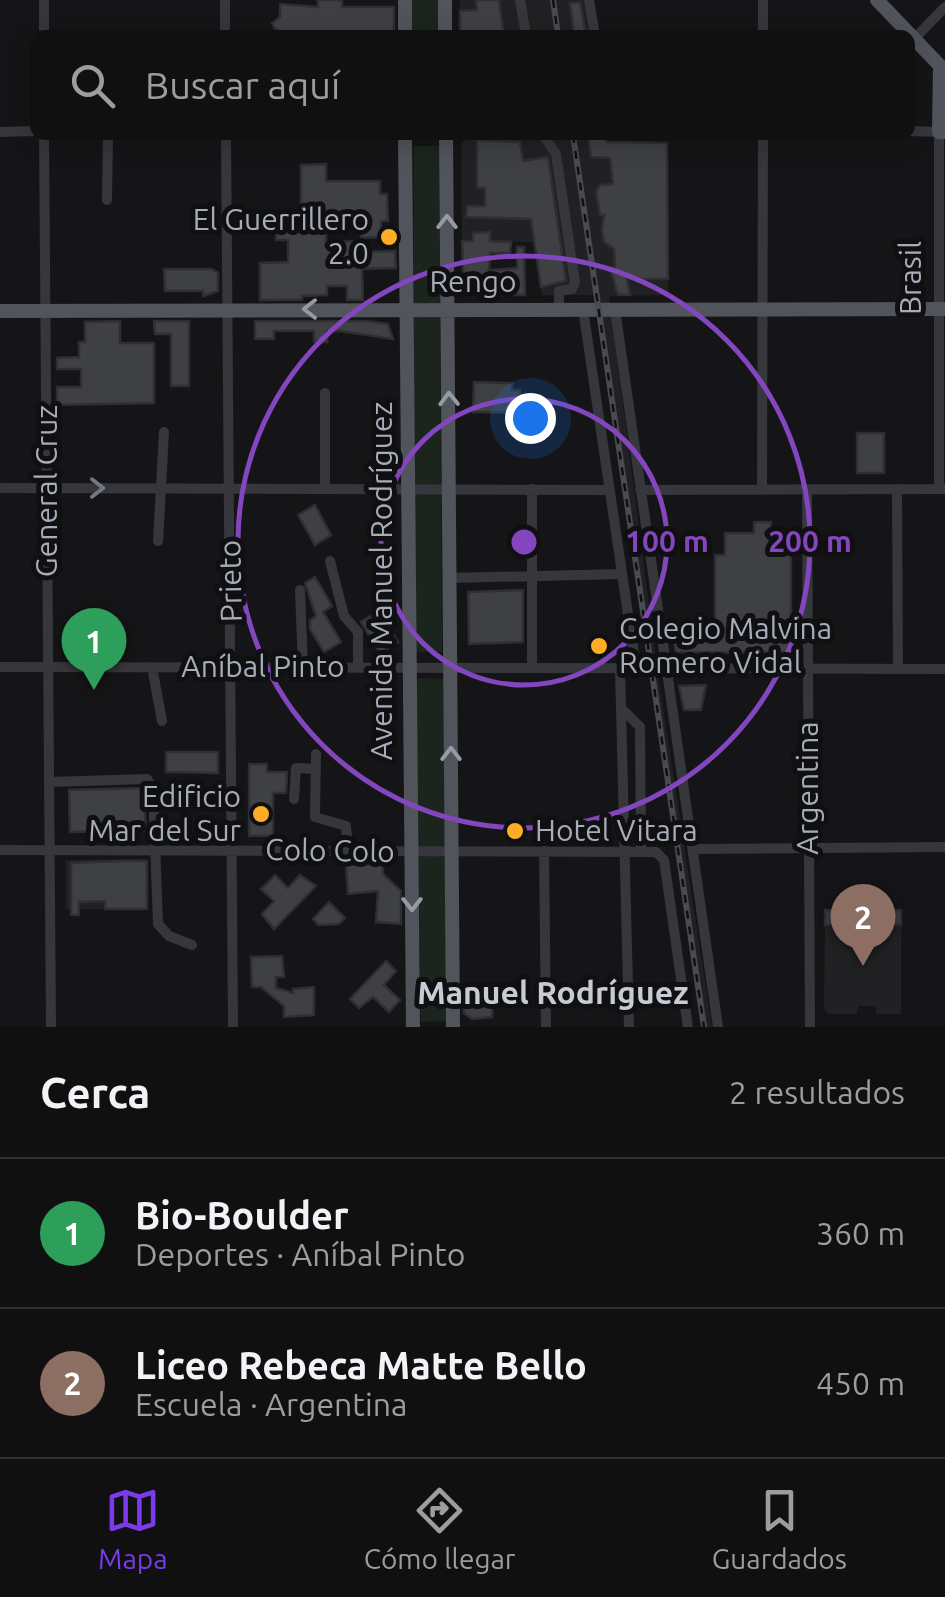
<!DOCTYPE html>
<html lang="es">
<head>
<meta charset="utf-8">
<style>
	body { margin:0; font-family:Ubuntu,sans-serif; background:#1e1e1f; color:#f1f3f6 }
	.you { position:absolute; left:530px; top:418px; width:35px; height:35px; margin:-25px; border:8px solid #fff; border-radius:50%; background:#1a73e8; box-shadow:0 0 0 15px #1a73e833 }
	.badge { display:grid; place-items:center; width:65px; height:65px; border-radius:50%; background:#7c3aed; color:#fff; font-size:32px; font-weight:700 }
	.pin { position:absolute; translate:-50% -82px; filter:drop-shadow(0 2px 5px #0008) }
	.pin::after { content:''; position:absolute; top:52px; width:35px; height:30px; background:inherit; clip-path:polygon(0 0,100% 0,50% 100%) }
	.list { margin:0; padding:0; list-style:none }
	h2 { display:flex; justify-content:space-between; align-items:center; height:130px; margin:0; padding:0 40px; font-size:42px }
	h2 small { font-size:32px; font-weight:400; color:#9c9d9f }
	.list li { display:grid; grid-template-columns:65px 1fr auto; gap:30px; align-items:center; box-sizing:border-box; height:150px; padding:0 40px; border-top:2px solid #303031 }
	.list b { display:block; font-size:38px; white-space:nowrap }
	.list p { margin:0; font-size:32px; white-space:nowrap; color:#9c9d9f }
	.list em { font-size:32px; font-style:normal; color:#9c9d9f }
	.icon { flex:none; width:55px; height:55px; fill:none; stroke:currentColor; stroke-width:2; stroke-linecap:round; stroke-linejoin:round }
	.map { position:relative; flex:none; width:945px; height:1027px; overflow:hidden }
	.search { position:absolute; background:#101011; box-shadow:0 5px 25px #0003; left:30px; right:30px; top:30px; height:110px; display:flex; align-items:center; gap:25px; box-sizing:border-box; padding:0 35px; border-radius:15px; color:#9c9d9f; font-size:38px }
	.sheet { height:430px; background:#101011 }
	nav { display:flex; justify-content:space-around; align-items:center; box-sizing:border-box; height:140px; border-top:2px solid #303031; background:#101011; font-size:28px; color:#9c9d9f }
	nav a { display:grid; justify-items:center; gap:5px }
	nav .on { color:#7c3aed }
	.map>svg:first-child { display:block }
	.built { fill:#212124 }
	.green { fill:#1c251d }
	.building { fill:#3f4044; stroke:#2f2f33; stroke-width:2.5 }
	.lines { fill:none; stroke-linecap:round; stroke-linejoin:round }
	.minor { stroke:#35373c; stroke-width:10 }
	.major { stroke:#51545b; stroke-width:14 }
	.rail-casing { stroke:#484b51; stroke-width:6 }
	.rail { stroke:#101012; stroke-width:2.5; stroke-dasharray:8; stroke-linecap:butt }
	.oneway { stroke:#959aa5 }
	.oneway2 { stroke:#737780 }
	.ring { fill:none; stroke:#8446be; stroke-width:5 }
	.poi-dot { fill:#ffad25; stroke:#101012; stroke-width:4 }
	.labels { text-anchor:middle; stroke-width:10; stroke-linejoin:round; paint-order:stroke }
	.poi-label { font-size:30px; fill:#a6acb8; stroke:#101012; text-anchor:end }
	.street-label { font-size:30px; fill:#a6acb8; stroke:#101012 }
	.neighbourhood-label { font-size:32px; font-weight:bold; fill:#c7cbd4; stroke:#101012 }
	.centre { fill:#8446be; stroke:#101012; stroke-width:5 }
	.ring-label { font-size:30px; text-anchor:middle; font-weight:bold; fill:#8446be; stroke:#101012; stroke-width:10; stroke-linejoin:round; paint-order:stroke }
</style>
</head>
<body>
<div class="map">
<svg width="945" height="1027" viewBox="0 0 945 1027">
	<rect width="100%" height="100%" fill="#151517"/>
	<path class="built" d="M 460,0 L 586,0 L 592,35 L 460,35 Z
		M 519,135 L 606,135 L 608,146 L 667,143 L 668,295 L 609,296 L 659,682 L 712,1027 L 702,1027 L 594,295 L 542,295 L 534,242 L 462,241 L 461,144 L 465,140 L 519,140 Z
		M 147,859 L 147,909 L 66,909 L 66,860 Z
		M 825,925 L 901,925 L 901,1014 L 876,1014 L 876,1006 L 858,1006 L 857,1014 L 828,1014 L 824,1008 Z"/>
	<path class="green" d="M 412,0 L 439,0 L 439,35 L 412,35 Z
		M 414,146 L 439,146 L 442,652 L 412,652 Z
		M 415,678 L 446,679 L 447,1021 L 421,1022 Z"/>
	<path class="building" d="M 318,0 L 342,0 L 342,7 L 394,7 L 394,35 L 291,35 L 275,29 L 272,23 L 280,17 L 280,4 L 318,7 Z
		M 476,0 L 499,0 L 504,35 L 460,35 L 460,11 L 477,10 Z
		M 580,2 L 586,35 L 574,35 L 570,3 Z
		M 588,135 L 603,135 L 607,142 L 667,143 L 668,279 L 627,279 L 630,295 L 618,295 L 610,268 L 615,267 L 614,249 L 604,242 L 602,230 L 604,215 L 600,215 L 596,191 L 600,185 L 613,184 L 610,158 L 591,157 Z
		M 477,140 L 520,142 L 523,161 L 548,157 L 566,281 L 541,287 L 531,219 L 466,217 L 467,206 L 485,206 L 485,188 L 477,188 Z
		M 326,164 L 326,181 L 380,181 L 380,194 L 387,194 L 388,221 L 381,221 L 381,237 L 361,238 L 361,221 L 326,222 L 326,242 L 362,241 L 362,252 L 395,251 L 396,268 L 362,269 L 363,300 L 347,300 L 347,286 L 327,286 L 327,295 L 302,296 L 302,300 L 260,300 L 260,263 L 288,262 L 288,240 L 276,240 L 276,222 L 301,222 L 301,165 Z
		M 490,232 L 490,241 L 511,242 L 510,253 L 490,253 L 489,270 L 517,268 L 517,247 L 524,247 L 525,295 L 464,295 L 462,241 L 473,241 L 473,233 Z
		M 164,269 L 212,269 L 218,273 L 218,291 L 203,296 L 203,291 L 165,291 Z
		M 120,321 L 120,343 L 154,343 L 154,403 L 57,405 L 57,387 L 81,387 L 81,369 L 57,369 L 57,358 L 79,357 L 79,342 L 85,342 L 85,322 Z
		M 154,321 L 189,321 L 189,386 L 171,386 L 171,334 L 155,334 Z
		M 255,321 L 366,321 L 388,324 L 393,339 L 340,331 L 327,331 L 327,342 L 314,342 L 314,331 L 274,331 L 274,339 L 255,339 Z
		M 474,382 L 512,383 L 512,390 L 520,390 L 519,413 L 473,412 Z
		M 857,433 L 884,433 L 884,473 L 857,473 Z
		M 315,505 L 331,535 L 315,545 L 298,515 Z
		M 754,522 L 771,522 L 771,532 L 791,532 L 791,653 L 676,652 L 671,631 L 715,631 L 715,555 L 725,555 L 725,533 L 754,533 Z
		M 315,577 L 332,606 L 323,612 L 341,642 L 324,652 L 310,629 L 310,620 L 316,616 L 305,583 Z
		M 523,590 L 523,642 L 469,644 L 468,592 Z
		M 379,611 L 398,642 L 380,653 L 361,622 Z
		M 706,685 L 701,710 L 684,710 L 679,686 Z
		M 166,752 L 218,752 L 218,773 L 166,772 Z
		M 249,764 L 267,764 L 267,772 L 287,772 L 286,793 L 273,793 L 273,836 L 249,836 Z
		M 143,788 L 146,831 L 70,832 L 69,790 Z
		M 121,861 L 147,861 L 147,909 L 105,909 L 105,901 L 79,902 L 79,915 L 71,915 L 71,863 Z
		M 383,864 L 383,874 L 401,891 L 401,924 L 376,922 L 378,891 L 348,894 L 346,865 Z
		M 275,875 L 288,888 L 300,875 L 316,886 L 274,929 L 262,914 L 274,901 L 261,889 Z
		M 329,902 L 345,918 L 339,924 L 318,925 L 313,919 Z
		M 825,910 L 901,910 L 901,925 L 825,925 Z
		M 282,956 L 284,977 L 276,977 L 276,988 L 293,993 L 293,989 L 314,987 L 314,1015 L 284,1017 L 284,1006 L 261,987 L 252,987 L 251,957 Z
		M 386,961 L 396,971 L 384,985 L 400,1000 L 389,1012 L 373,997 L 359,1008 L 350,999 Z
		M 464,991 L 506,991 L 506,1002 L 493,1002 L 492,1017 L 472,1019 L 464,1013 Z"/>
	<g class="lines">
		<path class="minor" d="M 44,0 L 44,35
			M 225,0 L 225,35
			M 520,0 L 526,35
			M 589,0 L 595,35
			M 763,35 L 763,0
			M 914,39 L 945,7
			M 910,131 L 939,132 L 939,489
			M 0,132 L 35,131
			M 44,135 L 51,1027
			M 226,135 L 233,1027
			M 543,135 L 556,154 L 575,283 L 572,289 L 559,291 L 559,309
			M 107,200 L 108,135
			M 583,309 L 636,668
			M 615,309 L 718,1027
			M 0,488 L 610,490
			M 325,489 L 325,393
			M 532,489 L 532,667
			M 897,489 L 898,669
			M 640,490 L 944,489
			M 762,490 L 763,135
			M 807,490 L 810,1027
			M 158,541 L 164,432
			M 330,561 L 344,616 L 358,632 L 358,667
			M 450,578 L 622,574
			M 300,590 L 303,667
			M 0,667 L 945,669
			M 152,667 L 162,721
			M 620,668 L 629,1027
			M 621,708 L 640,727 L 641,851
			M 316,754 L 315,817 L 346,826 L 348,851
			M 49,782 L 147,779 L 153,787 L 158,924 L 169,936 L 192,945
			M 294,799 L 296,768 L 316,769
			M 693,849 L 945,847
			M 0,850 L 656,852 L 664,860 L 688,1027
			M 544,851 L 546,1027"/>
		<path class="major" d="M 405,0 L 405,35
			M 445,0 L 445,35
			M 877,0 L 945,71
			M 940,66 L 939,132 L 945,132
			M 405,135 L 413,1027
			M 446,135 L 453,1027
			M 0,311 L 945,309"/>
		<g class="rail-casing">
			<path id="rail" d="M 553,0 L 558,35
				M 573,135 L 704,1027"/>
		</g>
		<use href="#rail" class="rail"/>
	</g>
	<defs><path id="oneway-chevron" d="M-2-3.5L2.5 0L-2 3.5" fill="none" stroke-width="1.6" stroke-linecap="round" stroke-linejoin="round" transform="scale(2.5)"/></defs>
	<g class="oneway">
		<use href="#oneway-chevron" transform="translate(447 222) rotate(-90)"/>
		<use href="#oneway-chevron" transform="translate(310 309) rotate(180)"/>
		<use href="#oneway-chevron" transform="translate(449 399) rotate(-91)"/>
		<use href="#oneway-chevron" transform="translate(451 754) rotate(-90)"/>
		<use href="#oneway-chevron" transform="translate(412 904) rotate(90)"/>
	</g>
	<use class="oneway2" href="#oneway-chevron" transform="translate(97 488)"/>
	<g class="ring">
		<circle cx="524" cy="542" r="143"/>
		<circle cx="524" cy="542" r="286"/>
	</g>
	<g class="poi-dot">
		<circle cx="389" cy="237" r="10"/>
		<circle cx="599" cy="646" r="10"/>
		<circle cx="261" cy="814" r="10"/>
		<circle cx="515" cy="831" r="10"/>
	</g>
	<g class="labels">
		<g class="poi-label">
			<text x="369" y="230">El Guerrillero<tspan x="369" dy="34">2.0</tspan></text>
			<text x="619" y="639" text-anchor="start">Colegio Malvina<tspan x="619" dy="34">Romero Vidal</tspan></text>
			<text x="241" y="807">Edificio<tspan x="241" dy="34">Mar del Sur</tspan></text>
			<text x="535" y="841" text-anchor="start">Hotel Vitara</text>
		</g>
		<g class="street-label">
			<text transform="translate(911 278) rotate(-90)" y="10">Brasil</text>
			<text x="473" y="292">Rengo</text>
			<text transform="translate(47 491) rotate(-90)" y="10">General Cruz</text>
			<text transform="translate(231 581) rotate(-91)" y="10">Prieto</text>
			<text transform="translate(382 581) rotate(-90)" y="10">Avenida Manuel Rodríguez</text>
			<text x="263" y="677">Aníbal Pinto</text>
			<text transform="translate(808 788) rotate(-90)" y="10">Argentina</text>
			<text transform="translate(330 851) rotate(1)" y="10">Colo Colo</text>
		</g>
		<g class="neighbourhood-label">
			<text x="553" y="1004">Manuel Rodríguez</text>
		</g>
	</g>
	<circle cx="524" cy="542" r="15" class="centre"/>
	<g class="ring-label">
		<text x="667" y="552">100 m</text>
		<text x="810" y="552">200 m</text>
	</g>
</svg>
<div class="you"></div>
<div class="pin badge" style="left:94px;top:690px;background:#2e9e5b">1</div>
<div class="pin badge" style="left:863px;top:966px;background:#8d6e63">2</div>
<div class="search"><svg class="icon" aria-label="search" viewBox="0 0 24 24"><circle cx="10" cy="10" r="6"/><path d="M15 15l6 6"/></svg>Buscar aquí</div>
</div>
<section class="sheet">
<h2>Cerca<small>2 resultados</small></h2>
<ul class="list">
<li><span class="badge" style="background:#2e9e5b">1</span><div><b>Bio-Boulder</b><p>Deportes · Aníbal Pinto</p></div><em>360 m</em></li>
<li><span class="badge" style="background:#8d6e63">2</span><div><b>Liceo Rebeca Matte Bello</b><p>Escuela · Argentina</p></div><em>450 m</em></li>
</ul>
</section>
<nav>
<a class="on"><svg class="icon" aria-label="map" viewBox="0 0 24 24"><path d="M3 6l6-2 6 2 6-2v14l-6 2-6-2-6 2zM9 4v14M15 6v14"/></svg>Mapa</a>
<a><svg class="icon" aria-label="directions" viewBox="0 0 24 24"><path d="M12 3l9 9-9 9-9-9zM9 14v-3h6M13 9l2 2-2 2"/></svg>Cómo llegar</a>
<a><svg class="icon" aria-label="saved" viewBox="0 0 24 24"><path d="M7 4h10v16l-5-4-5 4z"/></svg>Guardados</a>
</nav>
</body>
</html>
